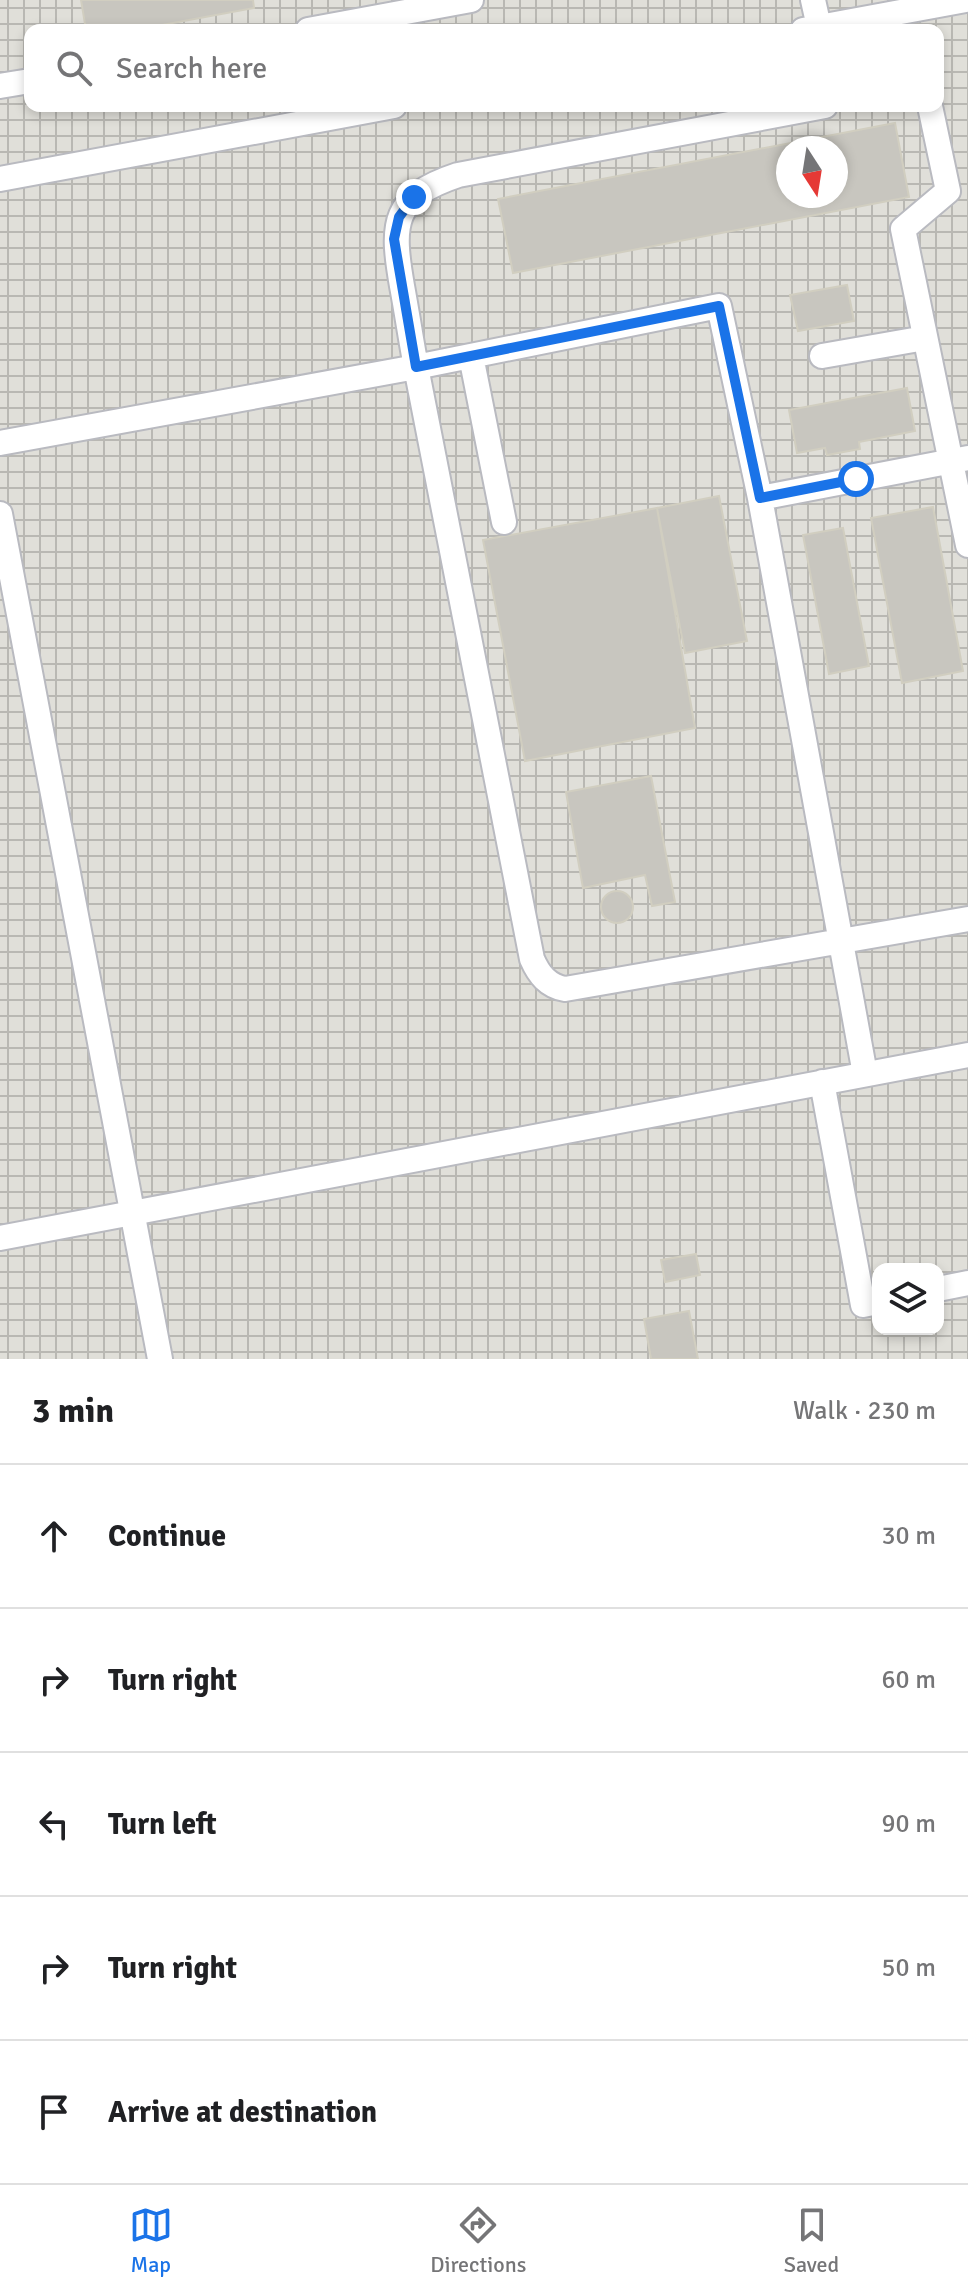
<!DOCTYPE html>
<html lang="en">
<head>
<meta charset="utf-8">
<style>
	body { margin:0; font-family:Signika,sans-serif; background:#f6f6f6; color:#202124 }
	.controls { position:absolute; right:24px; bottom:24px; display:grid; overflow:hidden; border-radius:16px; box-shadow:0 4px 12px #0003 }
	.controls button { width:72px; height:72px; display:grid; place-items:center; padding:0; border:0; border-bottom:2px solid #e0e0e0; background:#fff; color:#202124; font:40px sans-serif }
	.compass { position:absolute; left:776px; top:136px; width:72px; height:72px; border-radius:50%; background:#fff; box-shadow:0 4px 12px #0003; rotate:168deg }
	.stop { position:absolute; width:24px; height:24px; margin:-18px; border:6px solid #1a73e8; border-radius:50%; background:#fff }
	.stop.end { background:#1a73e8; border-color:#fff; box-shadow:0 2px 8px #0008 }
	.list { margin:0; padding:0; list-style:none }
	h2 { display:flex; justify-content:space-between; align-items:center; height:104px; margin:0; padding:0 32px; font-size:34px }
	h2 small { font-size:26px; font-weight:400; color:#757577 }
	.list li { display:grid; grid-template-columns:52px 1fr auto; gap:24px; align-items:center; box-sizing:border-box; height:144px; padding:0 32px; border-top:2px solid #e0e0e0 }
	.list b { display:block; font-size:30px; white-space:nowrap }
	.list em { font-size:26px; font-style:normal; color:#757577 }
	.icon { flex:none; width:44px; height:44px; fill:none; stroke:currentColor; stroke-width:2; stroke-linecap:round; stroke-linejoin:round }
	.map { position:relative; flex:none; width:968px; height:1359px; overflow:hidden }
	.search { position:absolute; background:#fff; box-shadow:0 4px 12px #0003; left:24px; right:24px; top:24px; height:88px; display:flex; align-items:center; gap:20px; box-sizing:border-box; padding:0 28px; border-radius:16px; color:#757577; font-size:30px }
	.sheet { height:824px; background:#fff }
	nav { display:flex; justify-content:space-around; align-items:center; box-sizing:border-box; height:112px; border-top:2px solid #e0e0e0; background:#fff; font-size:22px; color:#757577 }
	nav a { display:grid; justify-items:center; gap:4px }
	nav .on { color:#1a73e8 }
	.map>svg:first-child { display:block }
	.industrial { fill:url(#industrial-grid); fill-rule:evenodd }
	.building { fill:#c8c6bf; stroke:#d1cec0; stroke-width:2; fill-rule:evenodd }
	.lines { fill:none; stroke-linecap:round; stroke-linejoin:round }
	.minor-casing { stroke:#b9bac0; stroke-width:28 }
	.minor { stroke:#fff; stroke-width:24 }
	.route { stroke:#1a73e8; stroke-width:10 }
</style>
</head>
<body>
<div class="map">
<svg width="968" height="1359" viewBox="0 0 968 1359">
	<defs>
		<pattern id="industrial-grid" width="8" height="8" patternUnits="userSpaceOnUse" patternTransform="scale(2)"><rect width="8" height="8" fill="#e0dfd9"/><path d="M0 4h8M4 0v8" fill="none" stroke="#b9b8b3"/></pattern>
	</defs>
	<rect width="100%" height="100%" fill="#edece1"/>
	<path class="industrial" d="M 0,0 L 968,0 L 968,1359 L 0,1359 ZM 30,30 L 938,30 L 938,106 L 30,106 ZM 788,148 L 836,148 L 836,196 L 788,196 ZM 878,1269 L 938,1269 L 938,1329 L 878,1329 Z"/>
	<path class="building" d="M 81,0 L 253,0 L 254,8 L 135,30 L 86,30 Z
		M 895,123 L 909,197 L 513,273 L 498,199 ZM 788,148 L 836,148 L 836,196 L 788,196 Z
		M 847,285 L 854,321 L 798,331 L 790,295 Z
		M 907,388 L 915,431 L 859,442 L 860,449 L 827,455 L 825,448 L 797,453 L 789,410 Z
		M 719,496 L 747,641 L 685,653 L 657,508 Z
		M 933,507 L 963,671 L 902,683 L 871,518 Z
		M 657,508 L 695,728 L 525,761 L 483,540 Z
		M 843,528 L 869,666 L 829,674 L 803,535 Z
		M 651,776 L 675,902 L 652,906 L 645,875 L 583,888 L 566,792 Z
		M601 907a16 16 0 1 1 32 0a16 16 0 1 1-32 0Z
		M 696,1254 L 700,1275 L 665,1282 L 661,1260 Z
		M 689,1311 L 698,1359 L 651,1359 L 644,1319 Z"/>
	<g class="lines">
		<g class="minor-casing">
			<path id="minor" d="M 813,0 L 819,27
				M 308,30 L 471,0
				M 803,30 L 966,0
				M 0,86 L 30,81
				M 930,106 L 948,191 L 903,229 L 968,545
				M 0,179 L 394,106
				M 471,356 L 504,522
				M 822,356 L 925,338
				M 0,443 L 416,367 L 532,959 C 539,975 548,986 565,989 L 968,919
				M 760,498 L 719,306 L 416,367 C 411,340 407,313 402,286 C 391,223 392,197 458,175 L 825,106
				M 0,514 L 160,1359
				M 865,1074 L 760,498 L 968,458
				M 822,1082 L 863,1305 L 878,1302
				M 0,1238 L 968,1055
				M 938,1289 L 968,1283"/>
		</g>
		<use href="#minor" class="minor"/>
	</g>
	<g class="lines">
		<path class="route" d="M 414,197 L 399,217 L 394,239 L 416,367 L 719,306 L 760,498 L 856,479"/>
	</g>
</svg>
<div class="controls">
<button><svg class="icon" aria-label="layers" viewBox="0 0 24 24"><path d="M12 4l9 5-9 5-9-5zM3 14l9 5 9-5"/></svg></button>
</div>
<svg class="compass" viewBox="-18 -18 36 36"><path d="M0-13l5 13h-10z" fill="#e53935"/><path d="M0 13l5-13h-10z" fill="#757577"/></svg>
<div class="stop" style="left:856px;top:479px"></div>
<div class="stop end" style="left:414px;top:197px"></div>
<div class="search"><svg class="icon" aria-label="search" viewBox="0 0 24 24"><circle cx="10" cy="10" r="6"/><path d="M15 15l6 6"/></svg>Search here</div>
</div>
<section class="sheet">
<h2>3 min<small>Walk · 230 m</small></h2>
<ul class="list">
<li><svg class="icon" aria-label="ahead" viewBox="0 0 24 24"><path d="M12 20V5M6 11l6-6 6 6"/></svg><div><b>Continue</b></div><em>30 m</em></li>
<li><svg class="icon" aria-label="right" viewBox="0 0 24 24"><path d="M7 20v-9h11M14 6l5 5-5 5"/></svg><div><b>Turn right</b></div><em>60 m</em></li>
<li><svg class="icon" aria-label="left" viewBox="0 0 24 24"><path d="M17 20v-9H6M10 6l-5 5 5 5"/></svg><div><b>Turn left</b></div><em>90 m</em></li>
<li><svg class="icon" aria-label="right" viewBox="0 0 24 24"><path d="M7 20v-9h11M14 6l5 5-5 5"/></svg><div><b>Turn right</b></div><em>50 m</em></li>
<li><svg class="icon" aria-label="arrive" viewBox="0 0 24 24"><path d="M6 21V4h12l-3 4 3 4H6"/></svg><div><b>Arrive at destination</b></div></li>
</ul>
</section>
<nav>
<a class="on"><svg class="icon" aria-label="map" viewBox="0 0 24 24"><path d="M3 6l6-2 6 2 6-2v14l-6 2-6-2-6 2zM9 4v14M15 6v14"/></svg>Map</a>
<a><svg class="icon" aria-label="directions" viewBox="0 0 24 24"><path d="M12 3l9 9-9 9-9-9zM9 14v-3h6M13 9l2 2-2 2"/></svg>Directions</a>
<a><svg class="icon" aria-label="saved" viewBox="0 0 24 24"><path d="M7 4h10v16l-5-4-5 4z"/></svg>Saved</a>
</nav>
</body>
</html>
